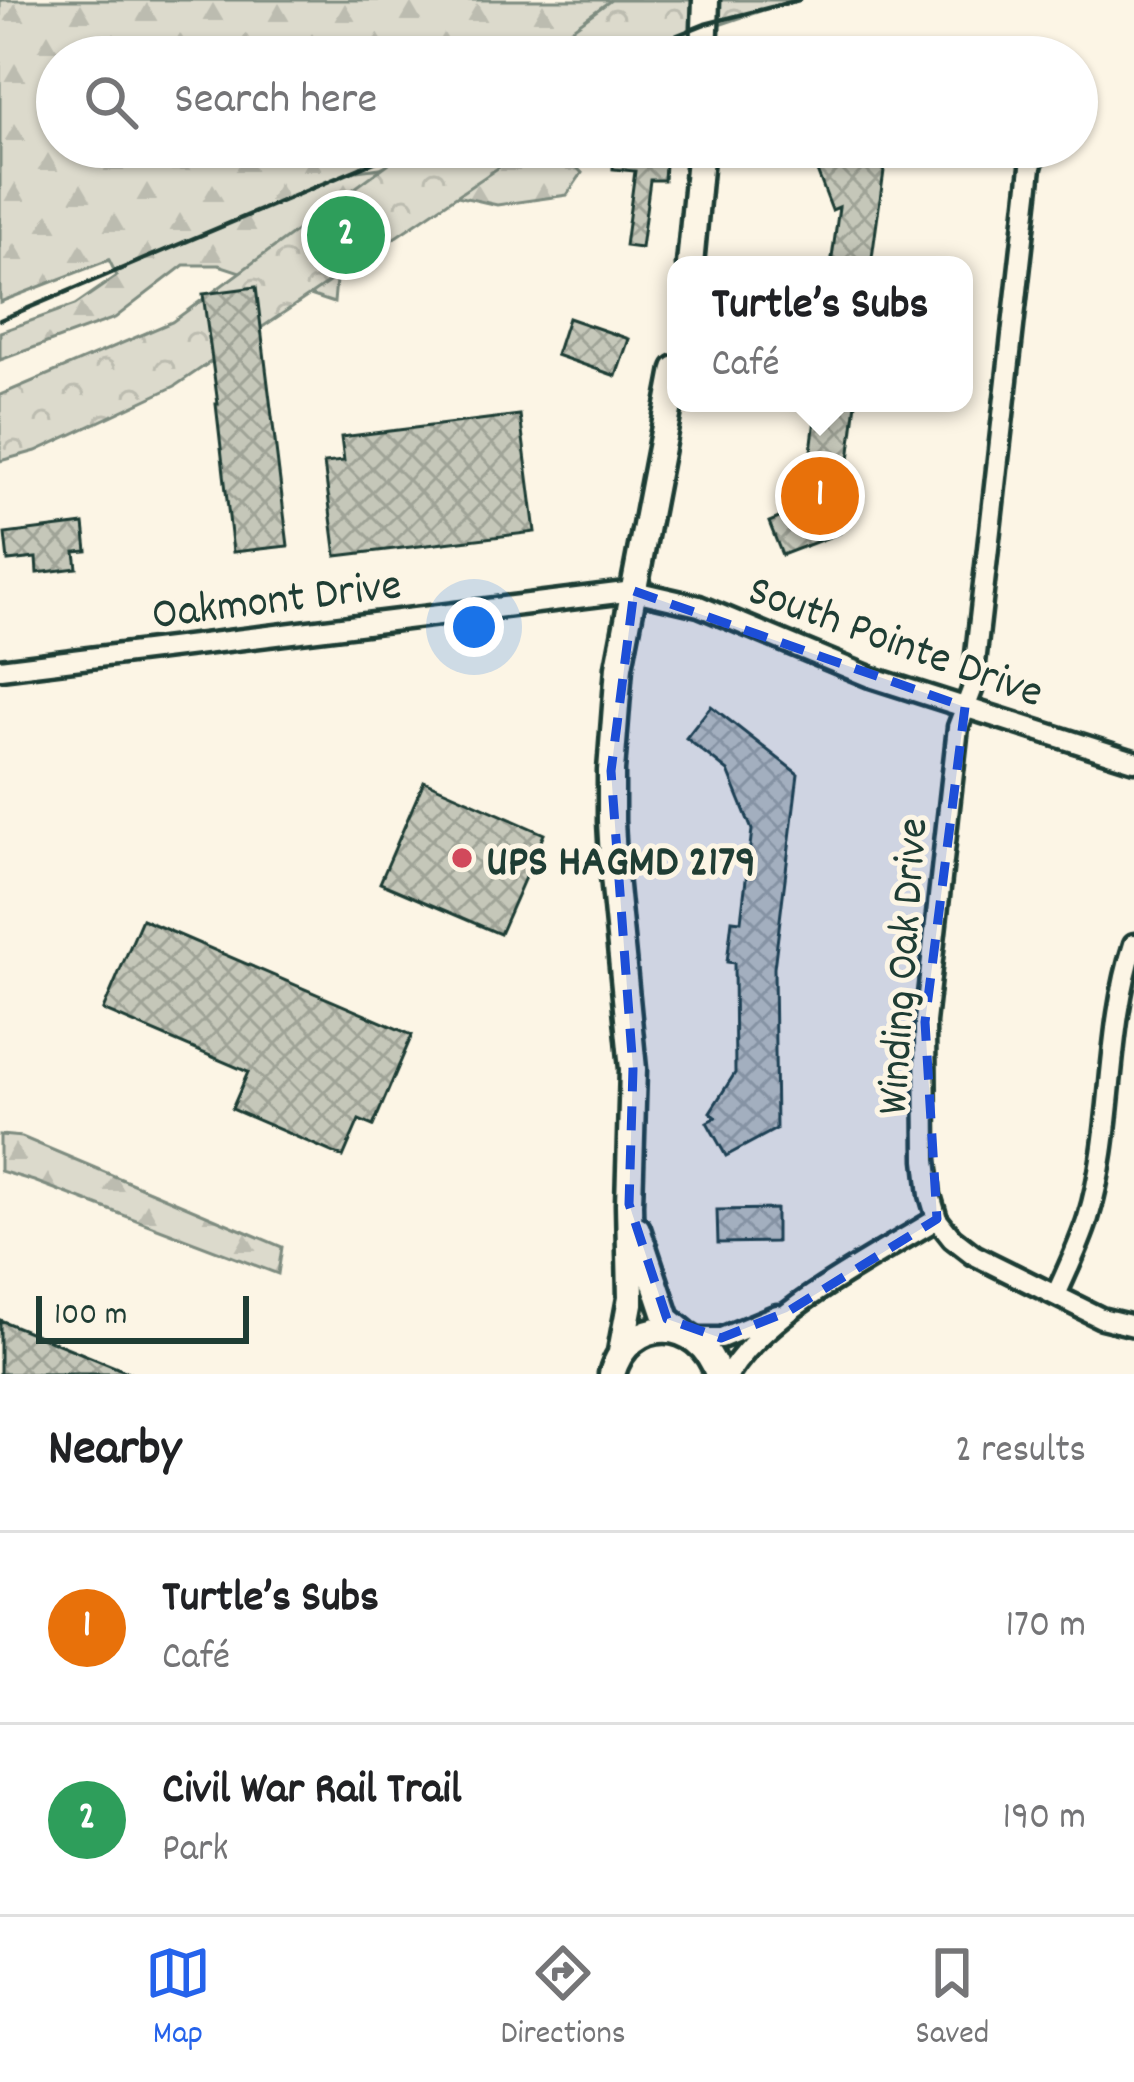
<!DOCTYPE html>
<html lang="en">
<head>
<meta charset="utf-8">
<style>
	body { margin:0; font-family:Dekko,sans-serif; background:#f2f2f2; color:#202124 }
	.scale { position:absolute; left:36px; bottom:30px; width:213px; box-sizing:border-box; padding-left:12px; border:6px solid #1f3d34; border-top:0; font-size:33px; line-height:42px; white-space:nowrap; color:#1f3d34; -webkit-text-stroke:9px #fcf5e5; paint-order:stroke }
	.you { position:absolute; left:474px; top:627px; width:42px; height:42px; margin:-30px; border:9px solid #fff; border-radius:50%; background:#1a73e8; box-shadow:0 0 0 18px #1a73e833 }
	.badge { display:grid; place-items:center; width:78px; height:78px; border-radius:50%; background:#2563eb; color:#fff; font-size:39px; font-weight:700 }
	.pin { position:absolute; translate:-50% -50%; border:6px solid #fff; box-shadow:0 3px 12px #0006 }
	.popup { position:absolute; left:667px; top:256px; width:306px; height:156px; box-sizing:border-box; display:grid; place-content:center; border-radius:24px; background:#fff; filter:drop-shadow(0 3px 9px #0005); font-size:39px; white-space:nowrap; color:#757577 }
	.popup b { font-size:45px; color:#202124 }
	.popup::after { content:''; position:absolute; left:50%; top:100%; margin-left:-24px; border:24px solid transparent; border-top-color:#fff }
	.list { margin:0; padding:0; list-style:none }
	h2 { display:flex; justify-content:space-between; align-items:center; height:156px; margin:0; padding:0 48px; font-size:51px }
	h2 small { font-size:39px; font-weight:400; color:#757577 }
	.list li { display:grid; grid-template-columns:78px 1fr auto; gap:36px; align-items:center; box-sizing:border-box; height:192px; padding:0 48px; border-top:3px solid #e0e0e0 }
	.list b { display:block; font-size:45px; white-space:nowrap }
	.list p { margin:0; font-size:39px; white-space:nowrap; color:#757577 }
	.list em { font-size:39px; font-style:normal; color:#757577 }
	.icon { flex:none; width:66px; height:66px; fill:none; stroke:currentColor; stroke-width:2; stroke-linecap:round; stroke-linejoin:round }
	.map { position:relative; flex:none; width:1134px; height:1374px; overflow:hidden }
	.search { position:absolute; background:#fff; box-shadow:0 3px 9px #0004; left:36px; right:36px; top:36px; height:132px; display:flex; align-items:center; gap:30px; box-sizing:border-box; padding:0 42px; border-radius:66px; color:#757577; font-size:45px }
	.sheet { height:540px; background:#fff }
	nav { display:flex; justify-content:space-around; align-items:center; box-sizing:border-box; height:168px; border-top:3px solid #e0e0e0; background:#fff; font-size:33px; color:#757577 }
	nav a { display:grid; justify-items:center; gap:6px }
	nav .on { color:#2563eb }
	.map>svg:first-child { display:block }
	.forest { fill:url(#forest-firs); stroke:#7e8c80; stroke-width:3 }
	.park { fill:url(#park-crowns); stroke:#7e8c80; stroke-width:3 }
	.building { fill:url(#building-cross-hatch); stroke:#1f3d34; stroke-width:3 }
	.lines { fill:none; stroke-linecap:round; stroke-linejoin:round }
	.minor-casing { stroke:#1f3d34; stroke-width:27 }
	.major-casing { stroke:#1f3d34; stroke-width:33 }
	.minor { stroke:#fcf5e5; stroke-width:18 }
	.major { stroke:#fcf5e5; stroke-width:24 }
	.rail { stroke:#1f3d34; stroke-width:4.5 }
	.marked { fill:#1d4ed8; fill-opacity:0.2; stroke:#1d4ed8; stroke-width:9; stroke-dasharray:24 15; stroke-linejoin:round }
	.poi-dot { fill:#d1495b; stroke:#fcf5e5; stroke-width:4.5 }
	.labels { text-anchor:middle; stroke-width:10; stroke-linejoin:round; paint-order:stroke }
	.street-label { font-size:45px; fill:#1f3d34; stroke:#fcf5e5 }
	.poi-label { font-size:45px; font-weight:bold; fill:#1f3d34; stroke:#fcf5e5; text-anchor:start }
</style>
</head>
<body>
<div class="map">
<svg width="1134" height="1374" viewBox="0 0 1134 1374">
	<defs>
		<pattern id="forest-firs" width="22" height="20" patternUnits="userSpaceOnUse" patternTransform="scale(3)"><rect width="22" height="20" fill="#dcdacc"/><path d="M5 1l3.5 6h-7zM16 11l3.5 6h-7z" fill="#bcbcb0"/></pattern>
		<pattern id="park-crowns" width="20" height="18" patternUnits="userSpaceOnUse" patternTransform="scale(3)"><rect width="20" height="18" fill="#dcdacc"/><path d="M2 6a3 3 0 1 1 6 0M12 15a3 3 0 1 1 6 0" fill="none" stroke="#bcbcb0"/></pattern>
		<pattern id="building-cross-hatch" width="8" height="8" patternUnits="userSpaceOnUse" patternTransform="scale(3)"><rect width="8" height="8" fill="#c5c7b9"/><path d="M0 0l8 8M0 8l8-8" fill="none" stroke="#9fa397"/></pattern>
	</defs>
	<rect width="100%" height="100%" fill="#fcf5e5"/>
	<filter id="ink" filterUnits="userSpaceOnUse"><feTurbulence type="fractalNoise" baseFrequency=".00833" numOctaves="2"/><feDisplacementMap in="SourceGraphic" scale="24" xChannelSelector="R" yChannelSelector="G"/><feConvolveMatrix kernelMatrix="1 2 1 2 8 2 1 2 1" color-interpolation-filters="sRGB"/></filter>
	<g filter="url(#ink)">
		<path class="forest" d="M 0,0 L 637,0 L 588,57 L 57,57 L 57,147 L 378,147 L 357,171 L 380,168 L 427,147 L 567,147 L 564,154 L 582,173 L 567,195 L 497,205 L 418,187 L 312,270 L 336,280 L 334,303 L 219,265 L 184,265 L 115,318 L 0,360 L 0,332 L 75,305 L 117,276 L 109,260 L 0,302 Z
			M 0,1135 L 22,1137 L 282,1247 L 278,1274 L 34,1181 L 0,1171 Z"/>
		<path class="park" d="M 611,0 L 793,0 L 704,30 L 663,57 L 533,57 Z
			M 411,147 L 529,147 L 175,386 L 36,451 L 0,461 L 0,395 L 172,322 Z"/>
		<path class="building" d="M 614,147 L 666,147 L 664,180 L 650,180 L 641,248 L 625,246 L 635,171 L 613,169 Z
			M 786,147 L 853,147 L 884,171 L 871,265 L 831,265 L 839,207 L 832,210 L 817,171 Z
			M 256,287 L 288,546 L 233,552 L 216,404 L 218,404 L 203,294 Z
			M 568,318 L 629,339 L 616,376 L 556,355 Z
			M 817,403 L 856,403 L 840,533 L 782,555 L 769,522 L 791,513 L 783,507 L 808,475 Z
			M 520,415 L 535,532 L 336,556 L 324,463 L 344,461 L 341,437 Z
			M 84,524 L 87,551 L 75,552 L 77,568 L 37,573 L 36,558 L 8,561 L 5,534 Z
			M 711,706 L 798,774 L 774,968 L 776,1129 L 726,1156 L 707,1122 L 716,1117 L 710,1112 L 735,1073 L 734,963 L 727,962 L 732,920 L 741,921 L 752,830 L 728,771 L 686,738 Z
			M 424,781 L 544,834 L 500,934 L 380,883 Z
			M 142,919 L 412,1035 L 373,1126 L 359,1120 L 343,1157 L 232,1109 L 248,1072 L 103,1010 Z
			M 776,1209 L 776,1242 L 718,1243 L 717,1210 Z
			M 0,1320 L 132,1374 L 0,1374 Z"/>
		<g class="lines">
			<g class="minor-casing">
				<path id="minor" d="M 1037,147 L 1031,167 L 972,690 L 958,727 L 925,1022 L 926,1160 L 930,1195 L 937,1219 L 952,1238 L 974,1255 L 1101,1318 L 1134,1326
					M 0,669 L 634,591 L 699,606 L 870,677 L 1134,761
					M 1056,1295 C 1067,1270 1080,1244 1088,1218 C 1115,1129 1105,1033 1134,944
					M 693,1338 L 721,1338 L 777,1315
					M 729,1374 C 768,1310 872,1259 937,1219"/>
			</g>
			<g class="major-casing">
				<path id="major" d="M 704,57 L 706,0
					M 690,265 L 701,147
					M 637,1229 L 667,1319 L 684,1333
					M 621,1352 L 631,1298 L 629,1204 L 633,1069 L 614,876 L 611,821 L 611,771 L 619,667 L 676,369
					M 612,1374 C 629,1314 699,1316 718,1374"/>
			</g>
			<use href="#minor" class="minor"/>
			<use href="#major" class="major"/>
			<path class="rail" d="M 623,57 L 705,24 L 799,0
				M 0,320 L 410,147"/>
		</g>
	</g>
	<path class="marked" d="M 634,591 L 965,707 L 925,1022 L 937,1219 L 787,1312 L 721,1338 L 667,1319 L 629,1204 L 633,1069 L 611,771 Z"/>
	<circle class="poi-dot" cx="462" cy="858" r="12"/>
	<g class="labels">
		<g class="street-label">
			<text transform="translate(276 596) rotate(-7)" y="16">Oakmont Drive</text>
			<text transform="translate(897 638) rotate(20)" y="16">South Pointe Drive</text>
			<text transform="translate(899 966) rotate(-86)" y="16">Winding Oak Drive</text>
		</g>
		<g class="poi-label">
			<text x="486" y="874">UPS HAGMD 2179</text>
		</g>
	</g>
</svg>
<div class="scale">100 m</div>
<div class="you"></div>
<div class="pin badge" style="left:820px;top:496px;background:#e8710a">1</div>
<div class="popup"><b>Turtle’s Subs</b>Café</div>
<div class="pin badge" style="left:346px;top:235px;background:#2e9e5b">2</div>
<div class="search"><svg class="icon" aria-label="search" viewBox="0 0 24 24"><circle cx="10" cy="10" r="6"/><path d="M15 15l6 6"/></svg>Search here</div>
</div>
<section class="sheet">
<h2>Nearby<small>2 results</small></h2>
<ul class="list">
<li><span class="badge" style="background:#e8710a">1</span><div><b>Turtle’s Subs</b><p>Café</p></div><em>170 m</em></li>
<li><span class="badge" style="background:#2e9e5b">2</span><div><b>Civil War Rail Trail</b><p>Park</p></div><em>190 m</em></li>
</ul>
</section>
<nav>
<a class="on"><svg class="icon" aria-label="map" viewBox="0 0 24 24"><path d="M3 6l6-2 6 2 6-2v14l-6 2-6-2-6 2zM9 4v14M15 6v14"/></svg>Map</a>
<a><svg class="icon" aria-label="directions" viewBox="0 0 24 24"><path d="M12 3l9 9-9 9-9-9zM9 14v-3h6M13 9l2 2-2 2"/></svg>Directions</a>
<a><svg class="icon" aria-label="saved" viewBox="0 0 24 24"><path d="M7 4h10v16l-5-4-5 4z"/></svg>Saved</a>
</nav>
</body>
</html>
